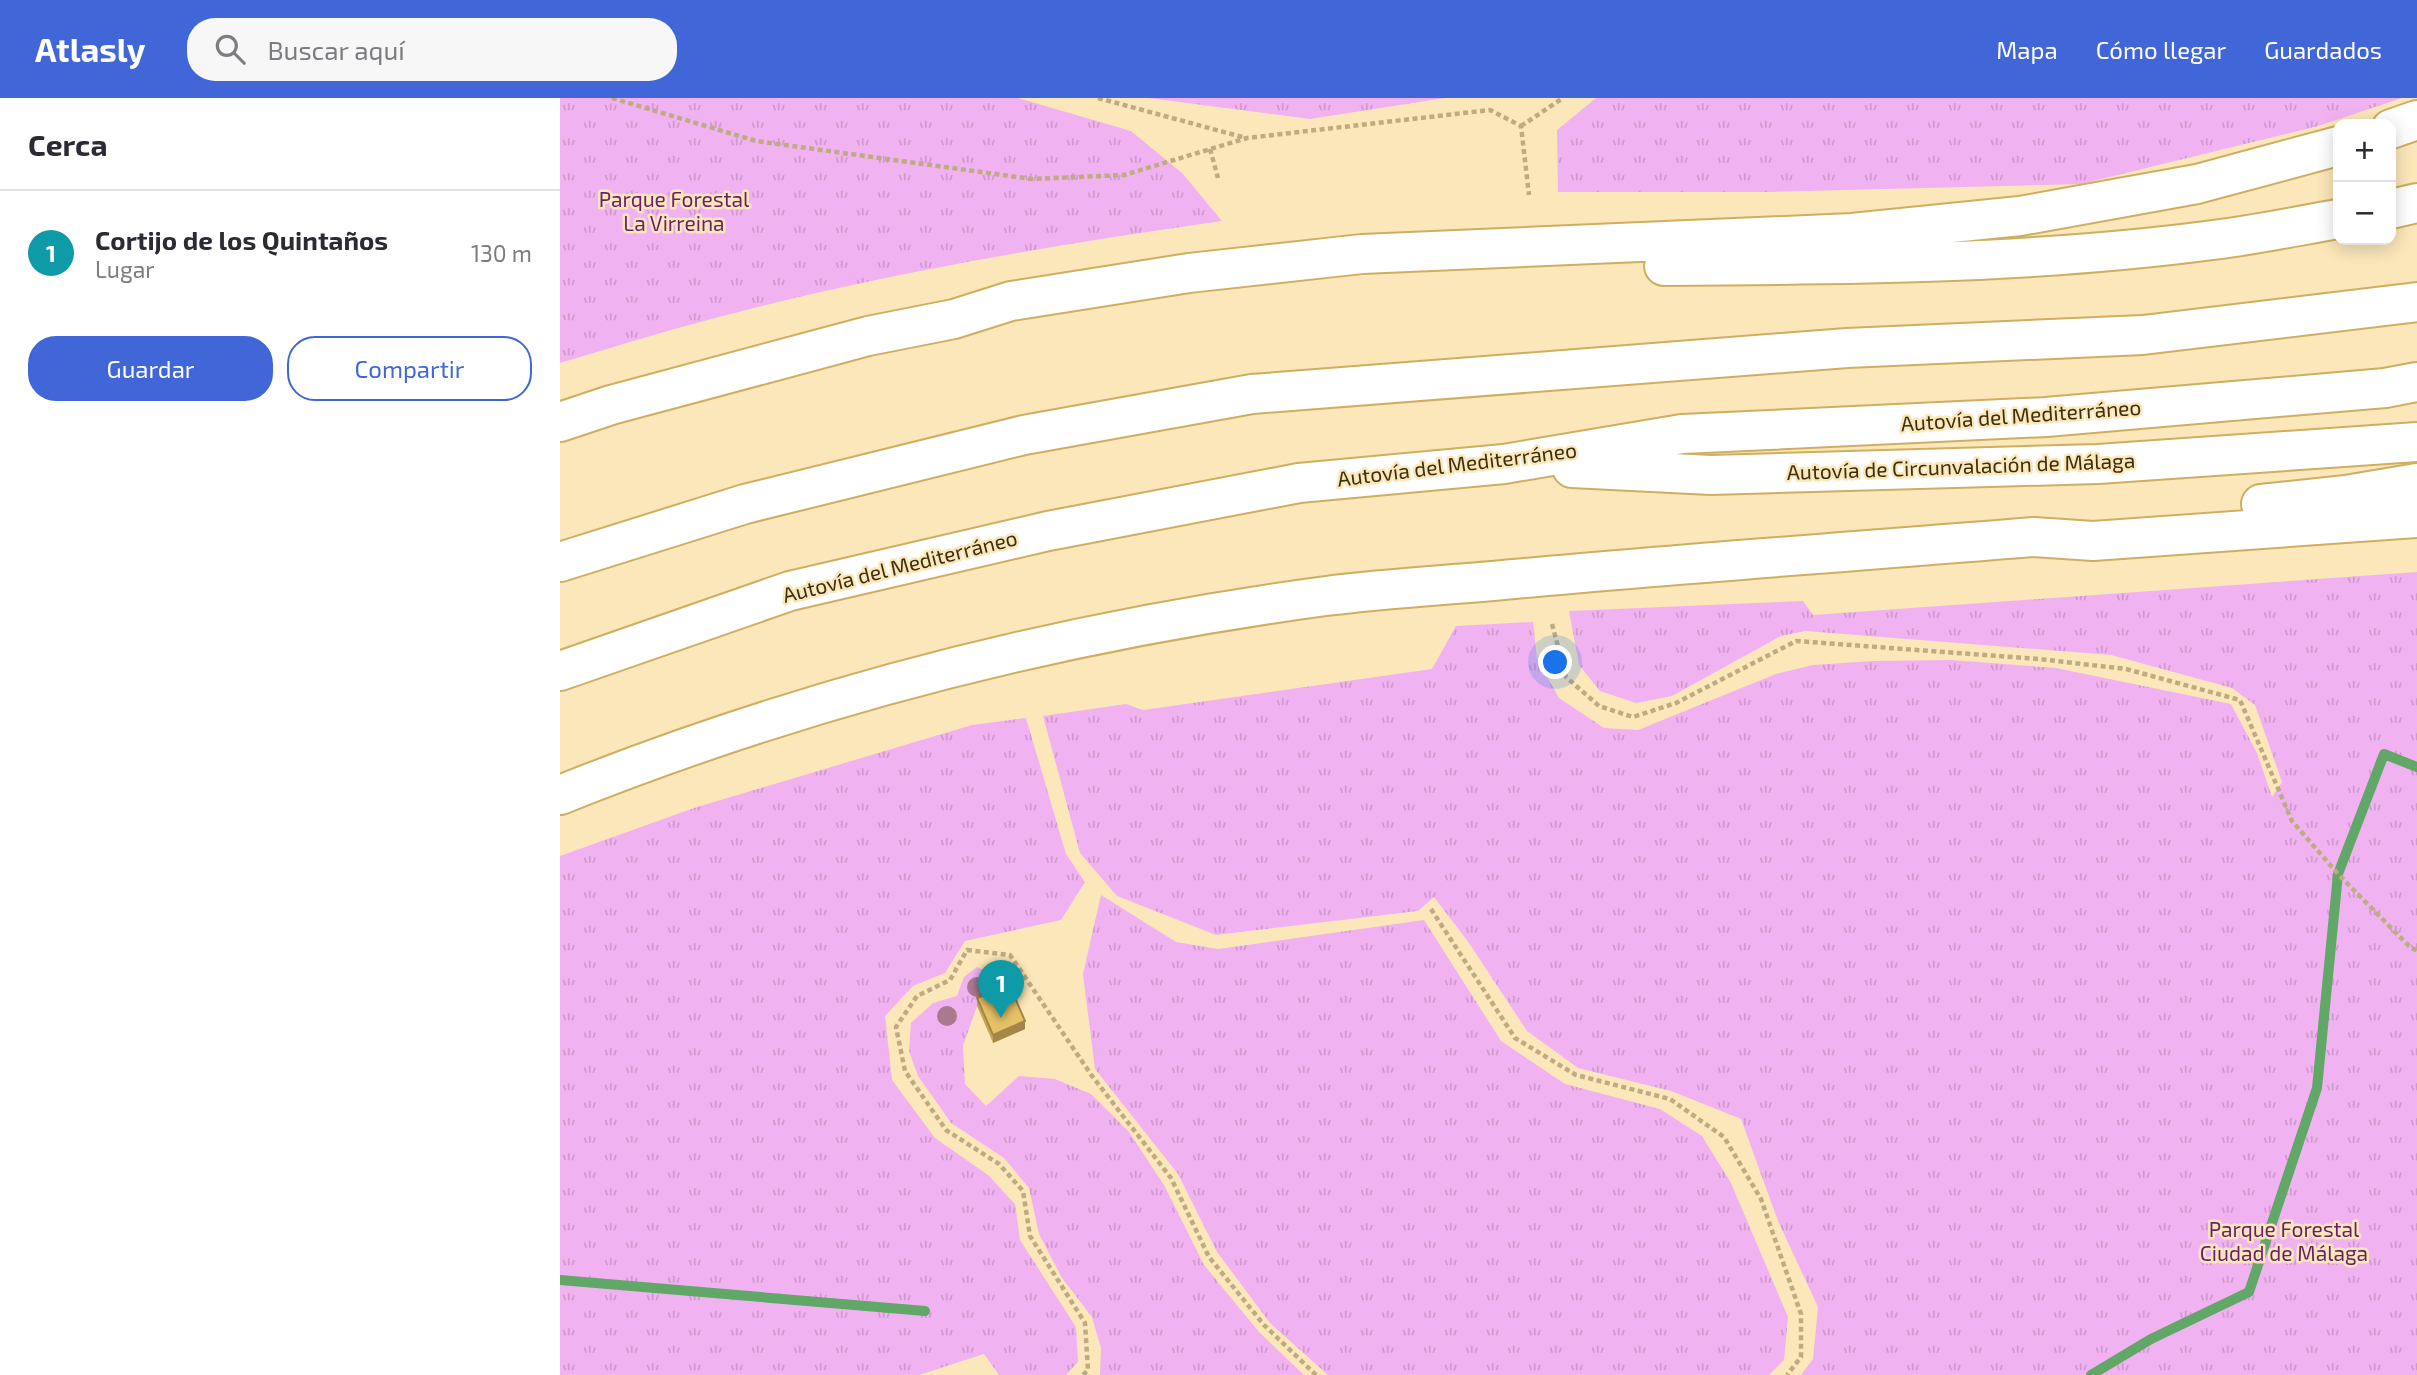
<!DOCTYPE html>
<html lang="es">
<head>
<meta charset="utf-8">
<style>
	body { margin:0; font-family:"Exo 2",sans-serif; background:#f7f7f7; color:#2b2b33 }
	.controls { position:absolute; right:21px; top:21px; display:grid; overflow:hidden; border-radius:14px; box-shadow:0 4px 18px #0003 }
	.controls button { width:63px; height:63px; display:grid; place-items:center; padding:0; border:0; border-bottom:2px solid #e1e1e2; background:#fff; color:#2b2b33; font:35px sans-serif }
	.you { position:absolute; left:996px; top:565px; width:24px; height:24px; margin:-18px; border:5px solid #fff; border-radius:50%; background:#1a73e8; box-shadow:0 0 0 10px #1a73e833 }
	.badge { display:grid; place-items:center; width:46px; height:46px; border-radius:50%; background:#4066d8; color:#fff; font-size:23px; font-weight:700 }
	.pin { position:absolute; translate:-50% -58px; filter:drop-shadow(0 2px 4px #0008) }
	.pin::after { content:''; position:absolute; top:37px; width:24px; height:21px; background:inherit; clip-path:polygon(0 0,100% 0,50% 100%) }
	.list { margin:0; padding:0; list-style:none }
	h2 { display:flex; justify-content:space-between; align-items:center; height:91px; margin:0; padding:0 28px; font-size:30px }
	h2 small { font-size:23px; font-weight:400; color:#7c7c81 }
	.list li { display:grid; grid-template-columns:46px 1fr auto; gap:21px; align-items:center; box-sizing:border-box; height:126px; padding:0 28px; border-top:2px solid #e1e1e2 }
	.list b { display:block; font-size:26px; white-space:nowrap }
	.list p { margin:0; font-size:23px; white-space:nowrap; color:#7c7c81 }
	.list em { font-size:23px; font-style:normal; color:#7c7c81 }
	.actions { display:flex; gap:14px; padding:21px 28px }
	.actions a { flex:1; padding:16px 0; border:2px solid #4066d8; border-radius:28px; text-align:center; font-size:24px; color:#4066d8 }
	.actions .main { background:#4066d8; color:#fff }
	.icon { flex:none; width:38px; height:38px; fill:none; stroke:currentColor; stroke-width:2; stroke-linecap:round; stroke-linejoin:round }
	.map { position:relative; flex:none; width:1857px; height:1277px; overflow:hidden }
	header { display:flex; align-items:center; gap:42px; box-sizing:border-box; height:98px; padding:0 35px; background:#4066d8; color:#fff }
	header strong { font-size:33px }
	nav { display:flex; gap:38px; margin-inline-start:auto; font-size:24px }
	.search { width:490px; height:63px; background:#f7f7f7; display:flex; align-items:center; gap:18px; box-sizing:border-box; padding:0 24px; border-radius:28px; color:#7c7c81; font-size:26px }
	main { display:flex }
	aside { flex:1; background:#fff }
	.map>svg:first-child { display:block }
	.grass { fill:url(#grass-tufts) }
	.lines { fill:none; stroke-linecap:round; stroke-linejoin:round }
	.stream { stroke:#60a768; stroke-width:10 }
	.motorway-casing { stroke:#cfae60; stroke-width:42 }
	.path { stroke:#beab82; stroke-width:4.5; stroke-dasharray:5 3.5; stroke-linecap:butt }
	.motorway { stroke:#fff; stroke-width:38 }
	.tree { fill:#ac7890 }
	.wall { fill:#c7a659 }
	.shaded-wall { fill:#a28748 }
	.building { fill:#e7c167; stroke:#a28748; stroke-width:2 }
	.labels { text-anchor:middle; stroke-width:5; stroke-linejoin:round; paint-order:stroke }
	.park-label { font-size:21px; fill:#6b1e6e; stroke:#fce7ba }
	.street-label { font-size:21px; fill:#3d2f0e; stroke:#fce7ba }
</style>
</head>
<body>
<header>
<strong>Atlasly</strong>
<div class="search"><svg class="icon" aria-label="search" viewBox="0 0 24 24"><circle cx="10" cy="10" r="6"/><path d="M15 15l6 6"/></svg>Buscar aquí</div>
<nav><a>Mapa</a><a>Cómo llegar</a><a>Guardados</a></nav>
</header>
<main>
<aside>
<h2>Cerca<small></small></h2>
<ul class="list">
<li><span class="badge" style="background:#0f9aa8">1</span><div><b>Cortijo de los Quintaños</b><p>Lugar</p></div><em>130 m</em></li>
</ul>
<div class="actions"><a class="main">Guardar</a><a>Compartir</a></div>
</aside>
<div class="map">
<svg width="1857" height="1277" viewBox="0 0 1857 1277">
	<defs>
		<pattern id="grass-tufts" width="24" height="20" patternUnits="userSpaceOnUse" patternTransform="scale(1.75)"><rect width="24" height="20" fill="#f1b2f1"/><path d="M3 7l-1-3M5 7V3M7 7l1-3M15 17l-1-3M17 17v-4M19 17l1-3" fill="none" stroke="#d099cd"/></pattern>
	</defs>
	<rect width="100%" height="100%" fill="#fce7ba"/>
	<path class="grass" d="M 0,0 L 458,0 L 571,33 L 623,76 L 662,123 C 495,147 326,175 163,218 C 108,232 54,249 0,265 Z
		M 588,0 L 885,0 L 750,21 Z
		M 1036,0 L 1842,0 L 1755,29 L 1521,86 L 1209,94 L 998,94 L 997,32 Z
		M 1857,474 L 1857,1277 L 1241,1277 L 1253,1261 L 1258,1209 L 1218,1123 L 1181,1021 L 1111,993 L 1018,970 L 967,933 L 909,845 L 874,799 L 858,813 L 656,837 L 557,798 L 520,755 L 483,618 L 566,606 L 583,612 L 872,571 L 896,528 L 973,524 L 977,561 L 999,600 L 1044,630 L 1078,632 L 1216,576 L 1253,567 L 1313,563 L 1391,562 L 1496,570 L 1671,606 L 1697,655 L 1712,699 L 1722,684 L 1695,607 L 1672,590 L 1551,557 L 1245,533 L 1221,538 L 1112,598 L 1076,605 L 1040,593 L 1019,567 L 1009,513 L 1243,503 L 1253,517 Z
		M 466,620 L 506,756 L 525,784 L 501,822 L 405,843 L 385,875 L 353,888 L 325,918 L 332,982 L 375,1040 L 428,1077 L 455,1106 L 460,1142 L 516,1229 L 518,1264 L 506,1277 L 439,1277 L 424,1256 L 359,1277 L 0,1277 L 0,758 L 134,710 L 412,627 Z
		M 541,797 L 616,844 L 658,851 L 864,822 L 941,943 L 1005,986 L 1100,1011 L 1142,1038 L 1171,1085 L 1228,1219 L 1224,1262 L 1209,1277 L 768,1277 L 710,1225 L 657,1154 L 618,1076 L 535,971 L 523,876 Z
		M 417,869 L 436,877 L 449,894 L 417,908 L 403,948 L 405,986 L 426,1008 L 459,978 L 495,981 L 531,996 L 569,1034 L 604,1087 L 644,1167 L 699,1234 L 744,1277 L 540,1277 L 541,1250 L 532,1219 L 502,1180 L 479,1136 L 469,1090 L 444,1060 L 391,1025 L 358,978 L 349,953 L 351,925 L 373,905 L 397,898 L 404,879 Z"/>
	<g class="lines">
		<path class="stream" d="M 0,1182 L 365,1213
			M 1531,1277 L 1591,1241 L 1689,1194 L 1757,990 L 1778,776 L 1824,656 L 1857,669"/>
		<g class="motorway-casing">
			<path id="motorway" d="M 1831,31 L 1857,22
				M 1831,111 L 1857,105
				M 1104,168 C 1287,167 1471,166 1653,142 C 1695,137 1737,128 1778,121
				M 0,324 L 51,307 L 308,238 L 394,221 L 451,203 L 629,175 L 802,156 L 1292,135 L 1460,118 L 1637,86 L 1778,48
				M 1012,370 L 1151,377 L 1538,366 L 1857,344
				M 1701,406 L 1786,397 L 1857,385
				M 0,464 L 185,406 L 464,337 L 692,296 L 1287,250 L 1583,237 L 1857,204
				M 0,573 L 230,493 L 488,433 L 739,385 L 944,366 L 1122,336 L 1486,319 L 1825,290 L 1857,284
				M 0,697 C 245,599 504,533 766,498 C 829,490 892,487 954,481 C 1128,465 1301,453 1474,439 L 1533,443 L 1857,420"/>
		</g>
		<path class="path" d="M 52,0 L 196,43 L 472,81 L 564,77 L 687,40 L 930,12 L 961,28 L 969,97
			M 538,0 L 686,40
			M 961,28 L 1003,0
			M 650,51 L 658,80
			M 992,526 L 1006,579 L 1039,608 L 1073,619 L 1116,605 L 1236,543 L 1479,561 L 1566,571 L 1680,602 L 1732,723 L 1778,776 L 1849,848 L 1857,853
			M 871,811 L 955,940 L 1016,977 L 1110,1001 L 1164,1039 L 1201,1101 L 1241,1216 L 1241,1259 L 1227,1277
			M 523,1277 L 528,1272 L 525,1225 L 470,1138 L 463,1093 L 439,1066 L 386,1032 L 345,973 L 336,929 L 357,898 L 390,882 L 407,852 L 450,857 L 532,978 L 611,1080 L 649,1159 L 704,1227 L 756,1277"/>
		<use href="#motorway" class="motorway"/>
	</g>
	<g class="tree">
		<circle cx="417" cy="889" r="10"/>
		<circle cx="387" cy="918" r="10"/>
	</g>
	<path class="wall" d="M 417,900 L 465,931 L 433,945 L 417,908 Z"/>
	<path class="shaded-wall" d="M 465,923 L 465,931 L 433,945 L 433,937 Z"/>
	<path class="building" d="M 449,886 L 465,923 L 433,937 L 417,900 Z"/>
	<g class="labels">
		<g class="park-label">
			<text x="114" y="109">Parque Forestal<tspan x="114" dy="24">La Virreina</tspan></text>
			<text x="1724" y="1139">Parque Forestal<tspan x="1724" dy="24">Ciudad de Málaga</tspan></text>
		</g>
		<g class="street-label">
			<text transform="translate(1461 318) rotate(-4)" y="7">Autovía del Mediterráneo</text>
			<text transform="translate(897 367) rotate(-7)" y="7">Autovía del Mediterráneo</text>
			<text transform="translate(1401 369) rotate(-2)" y="7">Autovía de Circunvalación de Málaga</text>
			<text transform="translate(340 469) rotate(-14)" y="7">Autovía del Mediterráneo</text>
		</g>
	</g>
</svg>
<div class="controls">
<button>+</button>
<button>−</button>
</div>
<div class="you"></div>
<div class="pin badge" style="left:441px;top:920px;background:#0f9aa8">1</div>
</div>
</main>
</body>
</html>
